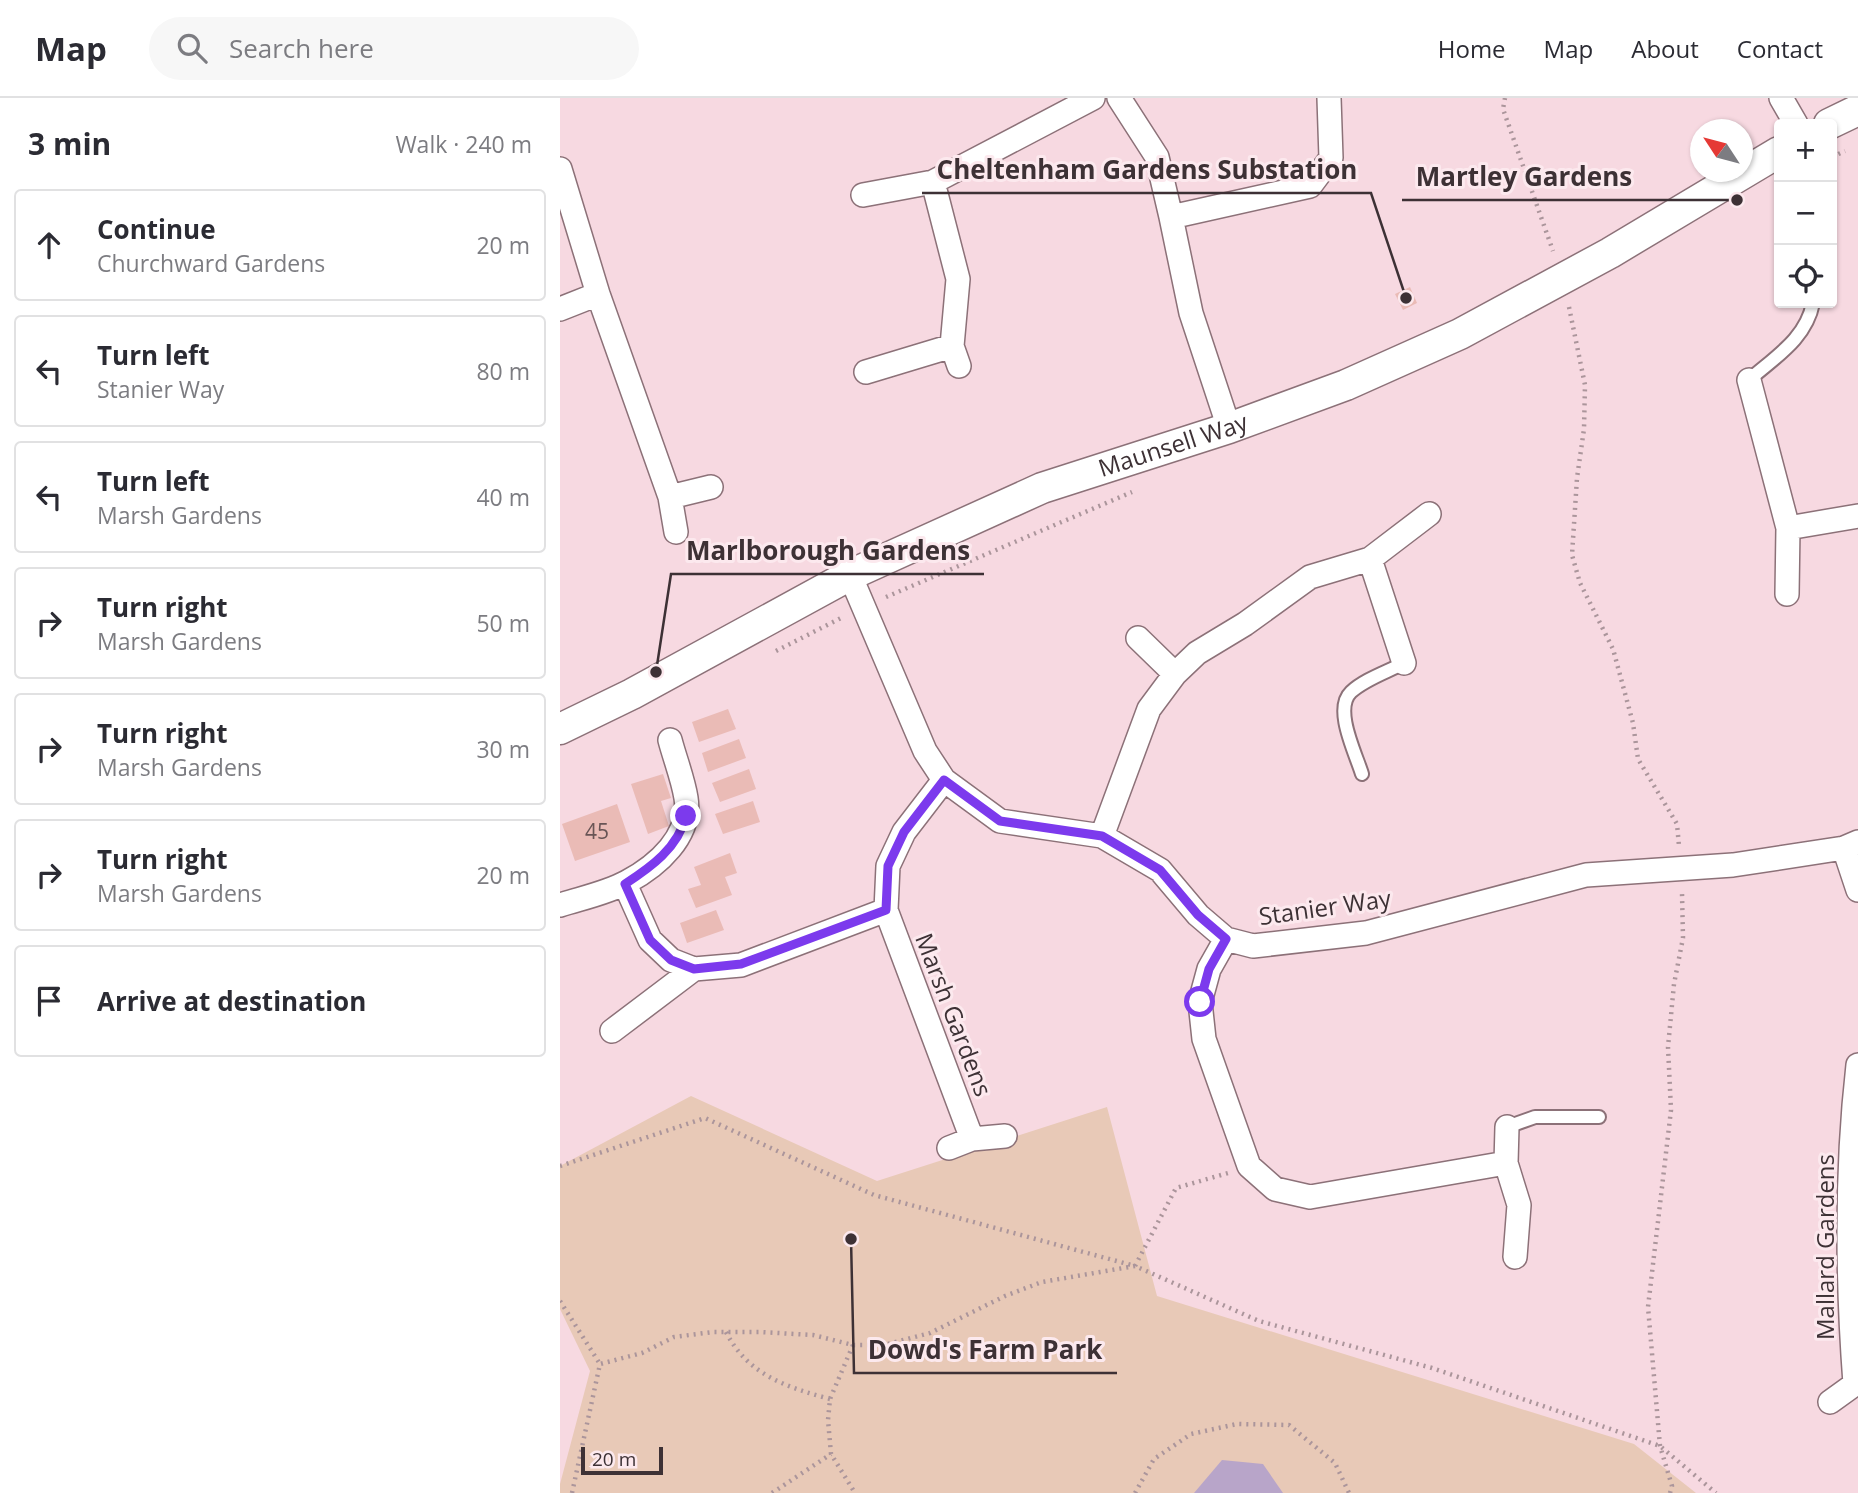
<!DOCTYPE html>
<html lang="en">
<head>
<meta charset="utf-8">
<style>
	body { margin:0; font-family:"Open Sans",sans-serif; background:#f7f7f7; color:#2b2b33 }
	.controls { position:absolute; right:21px; top:21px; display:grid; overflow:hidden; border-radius:7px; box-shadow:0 2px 5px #0004 }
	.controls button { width:63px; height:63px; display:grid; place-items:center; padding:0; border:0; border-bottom:2px solid #e1e1e2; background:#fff; color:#2b2b33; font:35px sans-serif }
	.compass { position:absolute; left:1130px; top:21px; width:63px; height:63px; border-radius:50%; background:#fff; box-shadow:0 2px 5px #0004; rotate:306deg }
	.scale { position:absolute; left:21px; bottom:18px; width:82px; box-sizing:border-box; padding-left:7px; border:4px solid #3d3135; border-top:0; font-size:19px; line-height:24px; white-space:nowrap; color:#3d3135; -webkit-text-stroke:5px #fce9ee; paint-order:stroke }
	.stop { position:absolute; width:21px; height:21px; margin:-16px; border:5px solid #7c3aed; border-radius:50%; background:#fff }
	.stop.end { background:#7c3aed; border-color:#fff; box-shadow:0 2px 7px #0008 }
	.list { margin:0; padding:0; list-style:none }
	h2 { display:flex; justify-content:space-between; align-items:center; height:91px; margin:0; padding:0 28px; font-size:30px }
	h2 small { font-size:23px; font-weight:400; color:#7c7c81 }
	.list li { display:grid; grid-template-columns:46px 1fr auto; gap:21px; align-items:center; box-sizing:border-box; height:112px; margin:0 14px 14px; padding:0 14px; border:2px solid #e1e1e2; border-radius:7px }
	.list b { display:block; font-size:26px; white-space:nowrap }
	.list p { margin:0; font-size:23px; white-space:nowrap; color:#7c7c81 }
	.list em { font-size:23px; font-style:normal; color:#7c7c81 }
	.icon { flex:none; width:38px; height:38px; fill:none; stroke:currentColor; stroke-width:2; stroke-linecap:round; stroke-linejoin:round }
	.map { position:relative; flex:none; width:1298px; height:1395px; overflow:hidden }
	header { display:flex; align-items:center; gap:42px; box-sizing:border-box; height:98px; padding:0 35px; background:#fff; border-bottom:2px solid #e1e1e2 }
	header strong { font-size:33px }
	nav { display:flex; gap:38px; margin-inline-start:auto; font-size:24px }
	.search { width:490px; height:63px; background:#f7f7f7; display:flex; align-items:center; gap:18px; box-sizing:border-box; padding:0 24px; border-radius:38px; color:#7c7c81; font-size:26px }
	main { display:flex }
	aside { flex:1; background:#fff }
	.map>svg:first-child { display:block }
	.green { fill:#e8c9b7 }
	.water { fill:#b8a5c9 }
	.building { fill:#eabbb6 }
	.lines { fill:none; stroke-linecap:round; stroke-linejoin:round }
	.service-casing { stroke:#8c7178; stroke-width:16 }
	.minor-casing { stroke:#8c7178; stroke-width:26 }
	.tertiary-casing { stroke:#8c7178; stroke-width:33 }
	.path { stroke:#ab959b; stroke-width:4.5; stroke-dasharray:2 5; stroke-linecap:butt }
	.service { stroke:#fff; stroke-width:12 }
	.minor { stroke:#fff; stroke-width:23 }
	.tertiary { stroke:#fff; stroke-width:30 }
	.route { stroke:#7c3aed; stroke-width:9 }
	.labels { text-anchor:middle; stroke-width:6; stroke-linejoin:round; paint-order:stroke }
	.number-label { font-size:21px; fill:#685455 }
	.street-label { font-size:24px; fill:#3d3135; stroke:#fce9ee }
	.leader { fill:none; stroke:#3d3135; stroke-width:2.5 }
	.callout-dot { fill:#3d3135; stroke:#fce9ee; stroke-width:2.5 }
	.callout-label { font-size:26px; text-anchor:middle; font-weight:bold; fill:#3d3135; stroke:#fce9ee; stroke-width:6; stroke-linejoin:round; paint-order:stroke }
</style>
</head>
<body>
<header>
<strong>Map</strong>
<div class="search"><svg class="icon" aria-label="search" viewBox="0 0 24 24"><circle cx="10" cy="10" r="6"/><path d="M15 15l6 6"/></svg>Search here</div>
<nav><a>Home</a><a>Map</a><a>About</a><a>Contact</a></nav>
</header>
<main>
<aside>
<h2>3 min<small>Walk · 240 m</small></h2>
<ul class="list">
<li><svg class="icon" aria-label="ahead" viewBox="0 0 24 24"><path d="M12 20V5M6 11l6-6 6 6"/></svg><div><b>Continue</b><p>Churchward Gardens</p></div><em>20 m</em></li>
<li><svg class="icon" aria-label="left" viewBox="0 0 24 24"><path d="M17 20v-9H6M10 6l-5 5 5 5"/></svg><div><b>Turn left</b><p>Stanier Way</p></div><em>80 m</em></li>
<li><svg class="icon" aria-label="left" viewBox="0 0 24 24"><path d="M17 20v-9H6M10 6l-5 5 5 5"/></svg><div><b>Turn left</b><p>Marsh Gardens</p></div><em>40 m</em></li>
<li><svg class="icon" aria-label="right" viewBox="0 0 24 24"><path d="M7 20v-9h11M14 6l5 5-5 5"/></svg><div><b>Turn right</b><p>Marsh Gardens</p></div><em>50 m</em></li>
<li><svg class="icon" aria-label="right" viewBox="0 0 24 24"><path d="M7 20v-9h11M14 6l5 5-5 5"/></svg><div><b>Turn right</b><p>Marsh Gardens</p></div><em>30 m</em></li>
<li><svg class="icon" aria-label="right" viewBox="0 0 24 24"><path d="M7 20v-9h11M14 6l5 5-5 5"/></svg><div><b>Turn right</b><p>Marsh Gardens</p></div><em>20 m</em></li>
<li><svg class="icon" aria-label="arrive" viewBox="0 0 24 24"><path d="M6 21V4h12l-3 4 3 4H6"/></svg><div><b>Arrive at destination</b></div></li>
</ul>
</aside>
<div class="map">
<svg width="1298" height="1395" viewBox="0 0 1298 1395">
	<rect width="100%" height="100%" fill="#f7d9e1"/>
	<path class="green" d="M 131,998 L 317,1083 L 547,1009 L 597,1198 L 1074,1346 L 1136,1395 L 0,1395 L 0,1386 L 30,1273 L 0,1211 L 0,1068 Z"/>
	<path class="water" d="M 662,1362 L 703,1366 L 723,1395 L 634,1395 Z"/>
	<path class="building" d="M 850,189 L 857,205 L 843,212 L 835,196 Z
		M 168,611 L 176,631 L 139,644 L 132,624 Z
		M 179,641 L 186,660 L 148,674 L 142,655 Z
		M 189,671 L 196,691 L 160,704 L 152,685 Z
		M 103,676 L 111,700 L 101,703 L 109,728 L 88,736 L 71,686 Z
		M 193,703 L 200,724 L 163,736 L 155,716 Z
		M 57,706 L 70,744 L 15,763 L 2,726 Z
		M 170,755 L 177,775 L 165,779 L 172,797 L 136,810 L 128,791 L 141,787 L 134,769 Z
		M 156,812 L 164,832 L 127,845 L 120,825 Z"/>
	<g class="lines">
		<g class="service-casing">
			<path id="service" d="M 1189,282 C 1215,259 1246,241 1253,205
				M 802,676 C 796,656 773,611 791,594 C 805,581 827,574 844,565
				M 947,1029 L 975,1019 L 1039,1019"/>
		</g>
		<g class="minor-casing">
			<path id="minor" d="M 559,0 L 597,59 L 611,119 L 631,215 L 669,330
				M 1221,0 L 1236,26
				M 0,71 L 38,196 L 110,399 L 116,434
				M 373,84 L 398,181 L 392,248 L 399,268
				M 303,97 L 373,84 L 533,0
				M 611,119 L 750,88 L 771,60 L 769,0
				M 0,211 L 38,196
				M 306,274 L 392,248
				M 1189,282 L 1228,430 L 1227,496
				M 110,399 L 151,389
				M 1228,430 L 1298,418
				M 810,461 L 844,565
				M 290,477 L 365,653 L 384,682 L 440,723 L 542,738 L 600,772 L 638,817 L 666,841 L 693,848 L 806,835 L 1026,777 L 1173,767 L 1284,750 L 1298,744
				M 578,540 L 615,576
				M 384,682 L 344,734 L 328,768 L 326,812 L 412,1041
				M 542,738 L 589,611 L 615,576 L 637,555 L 685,526 L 750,479 L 810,461 L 869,416
				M 1284,750 L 1298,792
				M 65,786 L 90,842 L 111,862 L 134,871 L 181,867 L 326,812
				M 0,807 C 22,800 47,795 67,784 C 97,768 132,738 126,700 C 123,681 115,661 110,642
				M 666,841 L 649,871 L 640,904 L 644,941 L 689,1068 L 715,1091 L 750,1099 L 946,1065
				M 52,933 L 134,871
				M 947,1029 L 946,1065 L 959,1107 L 955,1159
				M 389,1050 L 412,1041 L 445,1038
				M 1270,1304 L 1295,1286 C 1287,1180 1286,1072 1298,967"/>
		</g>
		<g class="tertiary-casing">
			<g id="tertiary">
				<path d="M 1269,26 L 1298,12"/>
				<path id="s1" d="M 0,631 L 72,596 L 290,477 L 482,390 L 669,330 L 786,287 L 900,236 L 1050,155 L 1219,54"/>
			</g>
		</g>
		<path class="path" d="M 945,0 L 943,11 L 993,153
			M 1272,59 L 1285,53
			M 1009,209 L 1025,287 L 1024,331 L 1017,380 L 1012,457 L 1020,485 L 1053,551 L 1073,625 L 1078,661 L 1117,726 L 1119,748
			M 326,499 L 572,394
			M 216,553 L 283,519
			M 0,1068 L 145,1020 L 314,1097 L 575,1168 L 616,1090 L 668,1075
			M 0,1203 L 40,1266
			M 166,1234 C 188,1277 226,1289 270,1301
			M 293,1247 L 270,1301 L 268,1322 L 271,1356 L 295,1395
			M 12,1395 L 40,1266 L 82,1255 L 114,1239 L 153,1234 L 200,1234 L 253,1237 L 293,1247 L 324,1247 L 370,1235 L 445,1198 L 482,1184 L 575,1168 L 699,1223 L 872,1270 L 1100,1348 L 1156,1395
			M 212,1395 L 271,1356
			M 575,1395 L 594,1361 L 631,1336 L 677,1326 L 729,1327 L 775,1365 L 789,1395
			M 1110,1395 L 1112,1388 L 1100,1348 L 1088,1209 L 1111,1012 L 1108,949 L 1114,886 L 1123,840 L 1122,795"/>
		<use href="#service" class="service"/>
		<use href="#minor" class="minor"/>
		<use href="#tertiary" class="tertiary"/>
	</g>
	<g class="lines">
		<path class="route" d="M 126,718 C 118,750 91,769 65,786 L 90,842 L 111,862 L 134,871 L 181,866 L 326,812 L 328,768 L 344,734 L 384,682 L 440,723 L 542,738 L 600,772 L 638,817 L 666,841 L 649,871 L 640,904"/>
	</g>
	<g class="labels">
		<g class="number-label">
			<text x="37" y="741">45</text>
		</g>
		<g class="street-label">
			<text dy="8" stroke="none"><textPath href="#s1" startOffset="677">Maunsell Way</textPath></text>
			<text transform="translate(765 810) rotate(-8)" y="8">Stanier Way</text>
			<text transform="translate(393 917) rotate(69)" y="8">Marsh Gardens</text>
			<text transform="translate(1266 1149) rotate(-90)" y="8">Mallard Gardens</text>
		</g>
	</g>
	<path class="leader" d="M846 200L811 95H362M1177 102L1086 102H842M96 574L111 476H424M291 1141L294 1275H557"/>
	<g class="callout-dot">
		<circle cx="846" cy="200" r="7"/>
		<circle cx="1177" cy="102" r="7"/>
		<circle cx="96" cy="574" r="7"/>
		<circle cx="291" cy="1141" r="7"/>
	</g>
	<g class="callout-label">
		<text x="587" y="81">Cheltenham Gardens Substation</text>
		<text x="964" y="88">Martley Gardens</text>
		<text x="268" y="462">Marlborough Gardens</text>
		<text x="425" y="1261">Dowd's Farm Park</text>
	</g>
</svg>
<div class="controls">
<button>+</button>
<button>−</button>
<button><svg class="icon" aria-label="locate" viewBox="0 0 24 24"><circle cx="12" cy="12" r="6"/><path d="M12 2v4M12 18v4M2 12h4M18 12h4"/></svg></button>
</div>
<svg class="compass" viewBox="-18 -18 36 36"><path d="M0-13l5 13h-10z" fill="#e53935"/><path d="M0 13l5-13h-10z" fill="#7c7c81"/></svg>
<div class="scale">20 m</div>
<div class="stop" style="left:640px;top:904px"></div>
<div class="stop end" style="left:126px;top:718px"></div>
</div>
</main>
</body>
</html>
